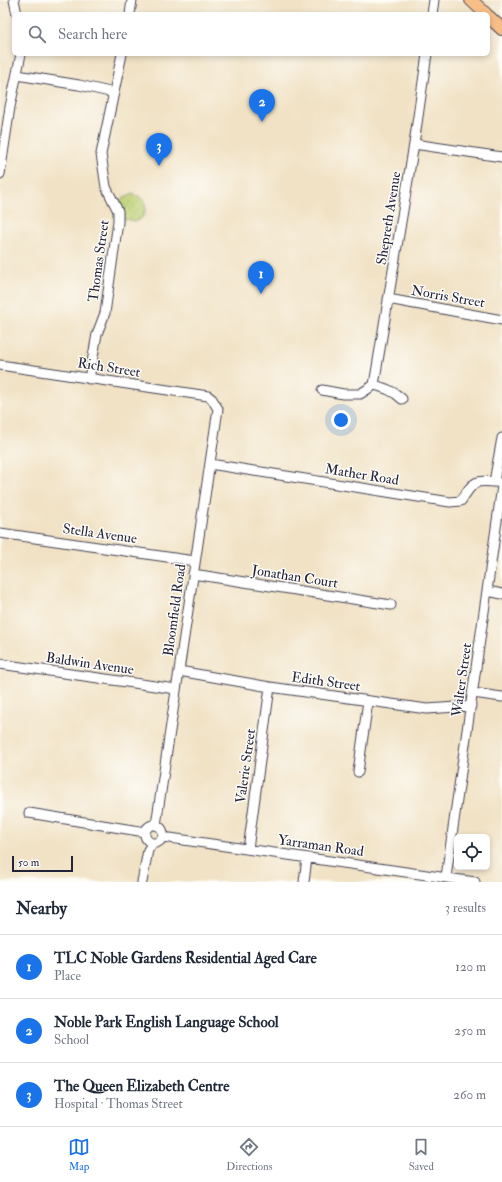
<!DOCTYPE html>
<html lang="en">
<head>
<meta charset="utf-8">
<style>
	body { margin:0; font-family:"IM FELL Double Pica",serif; background:#f2f2f3; color:#1f2937 }
	.controls { position:absolute; right:12px; bottom:12px; display:grid; overflow:hidden; border-radius:6px; box-shadow:0 2px 6px #0003 }
	.controls button { width:36px; height:36px; display:grid; place-items:center; padding:0; border:0; border-bottom:1px solid #e0e1e3; background:#fff; color:#1f2937; font:20px sans-serif }
	.scale { position:absolute; left:12px; bottom:10px; width:61px; box-sizing:border-box; padding-left:4px; border:2px solid #22223b; border-top:0; font-size:11px; line-height:14px; white-space:nowrap; color:#22223b; -webkit-text-stroke:3px #fdfcf7; paint-order:stroke }
	.you { position:absolute; left:341px; top:420px; width:14px; height:14px; margin:-10px; border:3px solid #fff; border-radius:50%; background:#1a73e8; box-shadow:0 0 0 6px #1a73e833 }
	.badge { display:grid; place-items:center; width:26px; height:26px; border-radius:50%; background:#1a73e8; color:#fff; font-size:13px; font-weight:700 }
	.pin { position:absolute; translate:-50% -33px; filter:drop-shadow(0 1px 2px #0008) }
	.pin::after { content:''; position:absolute; top:21px; width:14px; height:12px; background:inherit; clip-path:polygon(0 0,100% 0,50% 100%) }
	.list { margin:0; padding:0; list-style:none }
	h2 { display:flex; justify-content:space-between; align-items:center; height:52px; margin:0; padding:0 16px; font-size:17px }
	h2 small { font-size:13px; font-weight:400; color:#747a83 }
	.list li { display:grid; grid-template-columns:26px 1fr auto; gap:12px; align-items:center; box-sizing:border-box; height:64px; padding:0 16px; border-top:1px solid #e0e1e3 }
	.list b { display:block; font-size:15px; white-space:nowrap }
	.list p { margin:0; font-size:13px; white-space:nowrap; color:#747a83 }
	.list em { font-size:13px; font-style:normal; color:#747a83 }
	.icon { flex:none; width:22px; height:22px; fill:none; stroke:currentColor; stroke-width:2; stroke-linecap:round; stroke-linejoin:round }
	.map { position:relative; flex:none; width:502px; height:882px; overflow:hidden }
	.search { position:absolute; background:#fff; box-shadow:0 2px 6px #0003; left:12px; right:12px; top:12px; height:44px; display:flex; align-items:center; gap:10px; box-sizing:border-box; padding:0 14px; border-radius:6px; color:#747a83; font-size:15px }
	.sheet { height:244px; background:#fff }
	nav { display:flex; justify-content:space-around; align-items:center; box-sizing:border-box; height:56px; border-top:1px solid #e0e1e3; background:#fff; font-size:11px; color:#747a83 }
	nav a { display:grid; justify-items:center; gap:2px }
	nav .on { color:#1a73e8 }
	.map>svg:first-child { display:block }
	.green { fill:url(#green-dots); stroke:#707957 }
	.lines { fill:none; stroke-linecap:round; stroke-linejoin:round }
	.minor-casing { stroke:#413f50; stroke-width:11 }
	.major-casing { stroke:#413f50; stroke-width:14 }
	.minor { stroke:#fff; stroke-width:9 }
	.major { stroke:#f7be88; stroke-width:12 }
	.labels { text-anchor:middle; stroke-width:3; stroke-linejoin:round; paint-order:stroke }
	.street-label { font-size:14px; fill:#22223b; stroke:#fdfcf7 }
</style>
</head>
<body>
<div class="map">
<svg width="502" height="882" viewBox="0 0 502 882">
	<defs>
		<pattern id="green-dots" width="8" height="8" patternUnits="userSpaceOnUse"><rect width="8" height="8" fill="#bdd073"/><path d="M2 2h.1M6 6h.1" fill="none" stroke="#a2b264" stroke-width="1.8" stroke-linecap="round"/></pattern>
	</defs>
	<rect width="100%" height="100%" fill="#fdfcf7"/>
	<filter id="ink" filterUnits="userSpaceOnUse"><feTurbulence type="fractalNoise" baseFrequency=".025" numOctaves="2"/><feDisplacementMap in="SourceGraphic" scale="8" xChannelSelector="R" yChannelSelector="G"/><feConvolveMatrix kernelMatrix="1 2 1 2 8 2 1 2 1" color-interpolation-filters="sRGB"/></filter>
	<filter id="wash" filterUnits="userSpaceOnUse"><feTurbulence type="fractalNoise" baseFrequency=".012" numOctaves="4" result="noise"/><feDisplacementMap in="SourceGraphic" scale="16" xChannelSelector="R" yChannelSelector="G"/><feGaussianBlur stdDeviation="0.9" result="paint"/><feColorMatrix in="noise" values="0 0 0 0 0 0 0 0 0 0 0 0 0 0 0 0 0 1.4 0 .05"/><feComposite in="paint" operator="in"/></filter>
	<g filter="url(#wash)">
		<rect width="100%" height="100%" fill="#f1e2c5"/>
		<path class="green" d="M 133,194 C 135,195 140,196 142,199 C 148,205 146,219 136,221 C 133,221 127,219 123,219 L 123,212 L 118,201 Z"/>
	</g>
	<g filter="url(#ink)">
		<g class="lines">
			<g class="minor-casing">
				<path id="minor" d="M 14,0 L 17,14
					M 130,14 L 132,0
					M 432,14 L 434,0
					M 17,75 L 79,85 L 114,93
					M 414,144 L 502,157
					M 0,174 L 10,107 L 21,54
					M 388,299 L 502,320
					M 0,365 L 208,396 L 212,399 L 218,409 L 156,825
					M 89,379 L 97,334 L 105,313 L 118,222 L 118,211 L 106,187 L 101,154 L 122,54
					M 374,385 L 414,144 L 427,54
					M 322,390 L 343,394 L 360,394 L 374,385 C 385,388 394,391 402,399
					M 210,464 L 450,502 L 461,501 C 475,478 476,480 502,483
					M 494,482 L 502,438
					M 0,533 L 195,561
					M 193,574 L 391,605
					M 488,591 L 502,594
					M 0,664 L 176,689
					M 179,671 L 270,687 L 427,709 L 471,706
					M 473,693 L 502,697
					M 358,772 L 368,701
					M 29,813 L 145,832
					M145 834a9 9 0 1 1 18 0a9 9 0 1 1-18 0Z
					M 163,837 L 475,882
					M 248,849 L 270,687
					M 446,877 L 502,486
					M 142,882 L 148,850 L 153,843
					M 304,882 L 307,858"/>
			</g>
			<g class="major-casing">
				<path id="major" d="M 471,0 L 486,14
					M 488,16 L 502,29"/>
			</g>
			<use href="#minor" class="minor"/>
			<use href="#major" class="major"/>
		</g>
	</g>
	<g class="labels">
		<g class="street-label">
			<text transform="translate(388 218) rotate(-81)" y="5">Shepreth Avenue</text>
			<text transform="translate(98 261) rotate(-82)" y="5">Thomas Street</text>
			<text transform="translate(448 296) rotate(10)" y="5">Norris Street</text>
			<text transform="translate(109 367) rotate(9)" y="5">Rich Street</text>
			<text transform="translate(362 474) rotate(9)" y="5">Mather Road</text>
			<text transform="translate(100 533) rotate(8)" y="5">Stella Avenue</text>
			<text transform="translate(295 576) rotate(9)" y="5">Jonathan Court</text>
			<text transform="translate(174 610) rotate(-82)" y="5">Bloomfield Road</text>
			<text transform="translate(90 663) rotate(8)" y="5">Baldwin Avenue</text>
			<text transform="translate(461 680) rotate(-82)" y="5">Walter Street</text>
			<text transform="translate(326 681) rotate(8)" y="5">Edith Street</text>
			<text transform="translate(245 766) rotate(-82)" y="5">Valerie Street</text>
			<text transform="translate(321 845) rotate(8)" y="5">Yarraman Road</text>
		</g>
	</g>
</svg>
<div class="controls">
<button><svg class="icon" aria-label="locate" viewBox="0 0 24 24"><circle cx="12" cy="12" r="6"/><path d="M12 2v4M12 18v4M2 12h4M18 12h4"/></svg></button>
</div>
<div class="scale">50 m</div>
<div class="you"></div>
<div class="pin badge" style="left:261px;top:294px">1</div>
<div class="pin badge" style="left:262px;top:122px">2</div>
<div class="pin badge" style="left:159px;top:166px">3</div>
<div class="search"><svg class="icon" aria-label="search" viewBox="0 0 24 24"><circle cx="10" cy="10" r="6"/><path d="M15 15l6 6"/></svg>Search here</div>
</div>
<section class="sheet">
<h2>Nearby<small>3 results</small></h2>
<ul class="list">
<li><span class="badge">1</span><div><b>TLC Noble Gardens Residential Aged Care</b><p>Place</p></div><em>120 m</em></li>
<li><span class="badge">2</span><div><b>Noble Park English Language School</b><p>School</p></div><em>250 m</em></li>
<li><span class="badge">3</span><div><b>The Queen Elizabeth Centre</b><p>Hospital · Thomas Street</p></div><em>260 m</em></li>
</ul>
</section>
<nav>
<a class="on"><svg class="icon" aria-label="map" viewBox="0 0 24 24"><path d="M3 6l6-2 6 2 6-2v14l-6 2-6-2-6 2zM9 4v14M15 6v14"/></svg>Map</a>
<a><svg class="icon" aria-label="directions" viewBox="0 0 24 24"><path d="M12 3l9 9-9 9-9-9zM9 14v-3h6M13 9l2 2-2 2"/></svg>Directions</a>
<a><svg class="icon" aria-label="saved" viewBox="0 0 24 24"><path d="M7 4h10v16l-5-4-5 4z"/></svg>Saved</a>
</nav>
</body>
</html>
